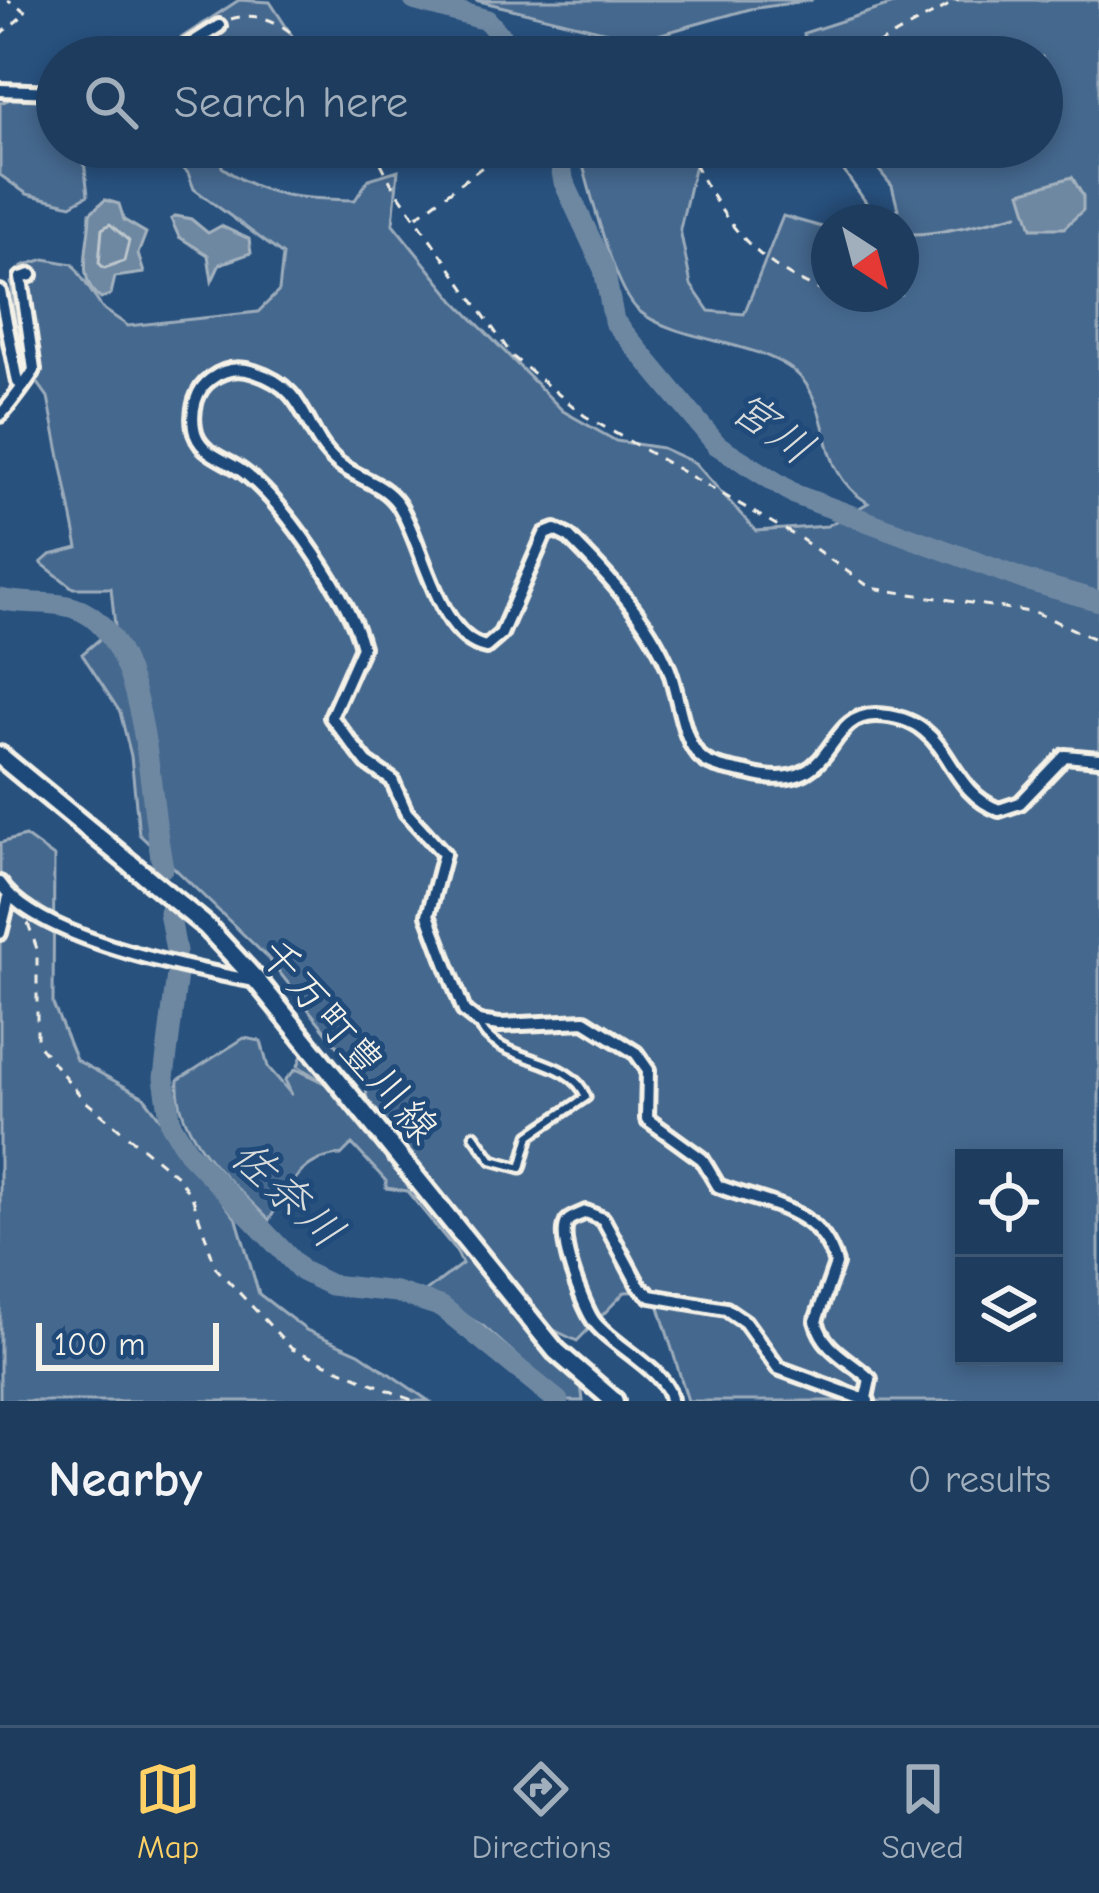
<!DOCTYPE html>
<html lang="en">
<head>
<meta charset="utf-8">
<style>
	body { margin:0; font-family:"Comic Neue","Klee One",sans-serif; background:#264464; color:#f1f3f6 }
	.controls { position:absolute; right:36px; bottom:36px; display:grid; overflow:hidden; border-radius:0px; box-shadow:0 6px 18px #0003 }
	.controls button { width:108px; height:108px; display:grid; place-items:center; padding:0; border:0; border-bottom:3px solid #3c5673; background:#1e3d5e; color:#f1f3f6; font:60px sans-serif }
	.compass { position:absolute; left:811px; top:204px; width:108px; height:108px; border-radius:50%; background:#1e3d5e; box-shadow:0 6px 18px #0003; rotate:144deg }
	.scale { position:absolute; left:36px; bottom:30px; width:183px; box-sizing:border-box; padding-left:12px; border:6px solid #f4f1e8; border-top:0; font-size:33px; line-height:42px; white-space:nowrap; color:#f4f1e8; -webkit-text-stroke:9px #1f4a7a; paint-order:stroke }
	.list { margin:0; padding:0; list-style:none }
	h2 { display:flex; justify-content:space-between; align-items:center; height:156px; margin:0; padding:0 48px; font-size:51px }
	h2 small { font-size:39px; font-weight:400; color:#a1aebc }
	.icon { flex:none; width:66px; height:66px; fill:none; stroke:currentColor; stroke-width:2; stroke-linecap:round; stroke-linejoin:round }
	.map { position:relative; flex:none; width:1099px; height:1401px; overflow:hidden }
	.search { position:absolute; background:#1e3d5e; box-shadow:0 6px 18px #0003; left:36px; right:36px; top:36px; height:132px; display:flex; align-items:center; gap:30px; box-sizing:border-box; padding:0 42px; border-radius:66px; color:#a1aebc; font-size:45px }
	.sheet { height:324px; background:#1e3d5e }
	nav { display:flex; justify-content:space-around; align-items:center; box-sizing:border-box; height:168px; border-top:3px solid #3c5673; background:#1e3d5e; font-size:33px; color:#a1aebc }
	nav a { display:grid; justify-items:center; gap:6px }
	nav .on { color:#ffd166 }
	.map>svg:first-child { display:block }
	.green { fill:#45688e; stroke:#9cacbb; stroke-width:3; fill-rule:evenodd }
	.water { fill:#6e88a2; stroke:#a4b2be; stroke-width:3 }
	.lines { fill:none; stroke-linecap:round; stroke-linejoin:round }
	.shore { stroke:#bec7cc; stroke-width:3 }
	.stream { stroke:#a4b2be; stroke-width:3 }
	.river { stroke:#6e88a2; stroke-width:21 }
	.service-casing { stroke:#f4f1e8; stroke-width:15 }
	.minor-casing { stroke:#f4f1e8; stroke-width:20 }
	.secondary-casing { stroke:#f4f1e8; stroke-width:26 }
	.path { stroke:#f4f1e8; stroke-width:3; stroke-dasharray:9 9; stroke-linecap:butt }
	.service { stroke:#1f4a7a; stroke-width:6 }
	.minor { stroke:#1f4a7a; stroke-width:10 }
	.secondary { stroke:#1f4a7a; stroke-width:16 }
	.labels { text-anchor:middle; stroke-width:10; stroke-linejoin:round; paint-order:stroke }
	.street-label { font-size:42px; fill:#f4f1e8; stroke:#1f4a7a }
	.water-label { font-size:45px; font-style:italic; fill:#d9dcda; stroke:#1f4a7a }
</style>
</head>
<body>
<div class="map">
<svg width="1099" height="1401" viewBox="0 0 1099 1401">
	<rect width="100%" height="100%" fill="#28517e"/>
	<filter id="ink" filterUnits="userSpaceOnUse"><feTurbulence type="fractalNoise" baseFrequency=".00833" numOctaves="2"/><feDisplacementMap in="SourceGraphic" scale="24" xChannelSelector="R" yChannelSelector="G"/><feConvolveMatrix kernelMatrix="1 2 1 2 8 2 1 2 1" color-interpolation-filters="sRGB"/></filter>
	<g filter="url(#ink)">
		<path class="green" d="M 239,0 L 270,2 L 306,57 L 152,57 Z
			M 475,0 L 813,0 L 750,9 L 640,40 Z
			M 906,0 L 1099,0 L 1099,1401 L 688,1401 L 654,1291 L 625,1292 L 577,1341 L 552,1329 L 366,1101 L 367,1084 L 269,959 L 139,834 L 131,756 L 120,712 L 82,654 L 115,626 L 111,588 L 73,588 L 41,563 L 50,555 L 78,548 L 48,397 L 22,361 L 11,283 L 22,266 L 45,259 L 73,264 L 102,308 L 128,326 L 258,312 L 279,291 L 283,255 L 194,189 L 188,173 L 161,147 L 221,147 L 222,167 C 263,198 304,199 355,200 L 369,179 L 398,170 L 393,224 L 455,301 L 563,411 L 616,441 L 662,448 L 695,463 L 756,531 L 827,526 L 868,503 C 818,471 834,428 806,384 C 777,340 680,345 639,311 C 613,289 588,182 578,147 L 699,147 L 680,229 L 691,285 L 709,311 L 744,314 L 783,216 L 829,229 L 829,294 L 901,294 L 901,222 L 855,222 L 898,209 L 892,186 L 860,147 L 1042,147 L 1042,57 L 806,57 L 804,33 ZM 964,1158 L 1054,1158 L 1054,1356 L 964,1356 Z
			M 57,81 L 57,147 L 93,147 L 83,152 L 88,195 L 71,205 L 27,194 L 0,175 L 0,103 Z
			M 25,836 L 54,857 L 53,1004 L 76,1060 L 144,1097 L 237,1220 L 259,1294 L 306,1330 L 359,1353 L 429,1401 L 0,1401 L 0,843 Z
			M 244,1038 L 261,1041 L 268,1067 L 292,1095 L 285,1080 L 296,1069 L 328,1085 L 298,1066 L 305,1047 L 543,1347 L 581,1384 L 583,1401 L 568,1401 L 483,1326 L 425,1292 L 462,1264 L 457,1252 L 407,1191 L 386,1188 L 386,1181 L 352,1144 L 341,1155 C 300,1158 290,1187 269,1220 C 232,1182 175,1138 178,1080 Z"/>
		<path class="water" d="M 1072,177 L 1083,196 L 1083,210 L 1064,228 L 1032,228 L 1021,192 Z
			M 105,200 L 119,204 L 124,220 L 146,233 L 138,254 L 144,273 L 115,277 L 111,294 L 101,299 C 74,279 90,244 90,213 Z
			M 176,216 L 191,219 L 208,233 L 221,226 L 249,239 L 251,253 L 220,264 L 212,281 L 208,255 L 179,237 L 171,219 Z"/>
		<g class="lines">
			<path class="shore" d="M 110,224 L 129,241 L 124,261 L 104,268 L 99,263 L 102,229 Z"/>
			<path class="stream" d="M 810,147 L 833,156 L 880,222
				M 901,233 C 925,238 992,221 1018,214"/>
			<path class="river" d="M 414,0 L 487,20 L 518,57
				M 557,147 L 564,182 L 604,269 L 614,321 L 717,445 L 796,495 L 1025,580 L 1099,601
				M 0,599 C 27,606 57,599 82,611 C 151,644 148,804 163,867
				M 169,912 L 176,951
				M 177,974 L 164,1078 L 171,1124 L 188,1152 L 302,1271 L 331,1285 L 396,1292 L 442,1307 L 558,1401"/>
			<g class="service-casing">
				<path id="service" d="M 474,1135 L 492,1160 L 521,1168 L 530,1135 L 586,1097 C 569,1053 496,1065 478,1022"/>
			</g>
			<g class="minor-casing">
				<path id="minor" d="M 170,57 L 219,26
					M 0,90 L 57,92
					M 0,292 L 18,382
					M 0,415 C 7,409 31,376 34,370 L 21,278 L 31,275
					M 0,883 C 37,939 190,969 255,981
					M 0,933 L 9,897
					M 866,1398 L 870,1379 C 849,1359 824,1351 816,1321 L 836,1264 C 820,1206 765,1205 718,1186 L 702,1159 L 647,1119 L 648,1070 L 636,1053 L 585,1021 L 500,1025 L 478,1022 L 464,1011 L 428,915 L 444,854 L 406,812 L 392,780 L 367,763 L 331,717 L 362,647 C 350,598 286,506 246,474 C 228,459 198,455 194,428 C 191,410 196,389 211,379 C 224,369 239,367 254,372 C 311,390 301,432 338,463 C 356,478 384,483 398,504 C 423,541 437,638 486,647 L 501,634 L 545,534 L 555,530 L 569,537 C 607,575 647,617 668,667 C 679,692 681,744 704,760 C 715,768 734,770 747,773 C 839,799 821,714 876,715 C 954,717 941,788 999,810 L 1020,803 L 1065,756 L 1099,759
					M 671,1401 C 671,1373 609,1344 593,1320 C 583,1305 555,1235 568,1221 C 570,1218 582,1214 586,1212 L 603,1219 L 639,1286 L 651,1296 L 726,1309 L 745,1322 L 778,1368 L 868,1401"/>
			</g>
			<g class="secondary-casing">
				<path id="secondary" d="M 0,756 L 206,926 L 258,982 L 556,1351 L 614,1401"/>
			</g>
			<path class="path" d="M 231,19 C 268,8 293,32 317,57
				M 0,35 L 27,12 L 8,0
				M 716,57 L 875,46 L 958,0
				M 373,147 L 391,183 L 513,357 L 585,416 L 801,539 L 871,588 L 1037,613 L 1099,641
				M 686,147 C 720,216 750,263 825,292
				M 417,216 L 509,147
				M 28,923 L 37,949 L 37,1043 L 84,1100 L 177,1176 L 193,1199 L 216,1268 L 292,1349 L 414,1401"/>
			<use href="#service" class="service"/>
			<use href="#minor" class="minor"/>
			<use href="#secondary" class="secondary"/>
		</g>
	</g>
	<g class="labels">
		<g class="street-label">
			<text transform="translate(350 1040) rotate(50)" y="15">千万町豊川線</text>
		</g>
		<g class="water-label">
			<text transform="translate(773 427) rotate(36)" y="16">宮川</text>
			<text transform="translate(288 1193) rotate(43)" y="16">佐奈川</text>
		</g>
	</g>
</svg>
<div class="controls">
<button><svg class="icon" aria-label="locate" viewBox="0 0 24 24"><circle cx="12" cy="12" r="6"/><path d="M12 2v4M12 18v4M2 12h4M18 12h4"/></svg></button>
<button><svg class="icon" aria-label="layers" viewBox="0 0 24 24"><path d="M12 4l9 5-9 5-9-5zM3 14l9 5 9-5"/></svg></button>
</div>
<svg class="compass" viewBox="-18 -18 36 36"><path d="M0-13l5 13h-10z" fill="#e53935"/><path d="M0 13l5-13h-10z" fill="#a1aebc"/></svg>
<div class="scale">100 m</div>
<div class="search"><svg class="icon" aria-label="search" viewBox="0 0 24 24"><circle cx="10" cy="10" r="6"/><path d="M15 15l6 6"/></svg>Search here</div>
</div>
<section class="sheet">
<h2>Nearby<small>0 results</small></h2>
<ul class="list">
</ul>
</section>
<nav>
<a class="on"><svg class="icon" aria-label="map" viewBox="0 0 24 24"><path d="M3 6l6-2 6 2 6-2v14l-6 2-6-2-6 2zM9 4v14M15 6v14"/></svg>Map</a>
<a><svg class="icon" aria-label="directions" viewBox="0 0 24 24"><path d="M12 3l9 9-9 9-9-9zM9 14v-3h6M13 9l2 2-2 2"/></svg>Directions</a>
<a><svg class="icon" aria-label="saved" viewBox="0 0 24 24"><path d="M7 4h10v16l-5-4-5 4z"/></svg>Saved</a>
</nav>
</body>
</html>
